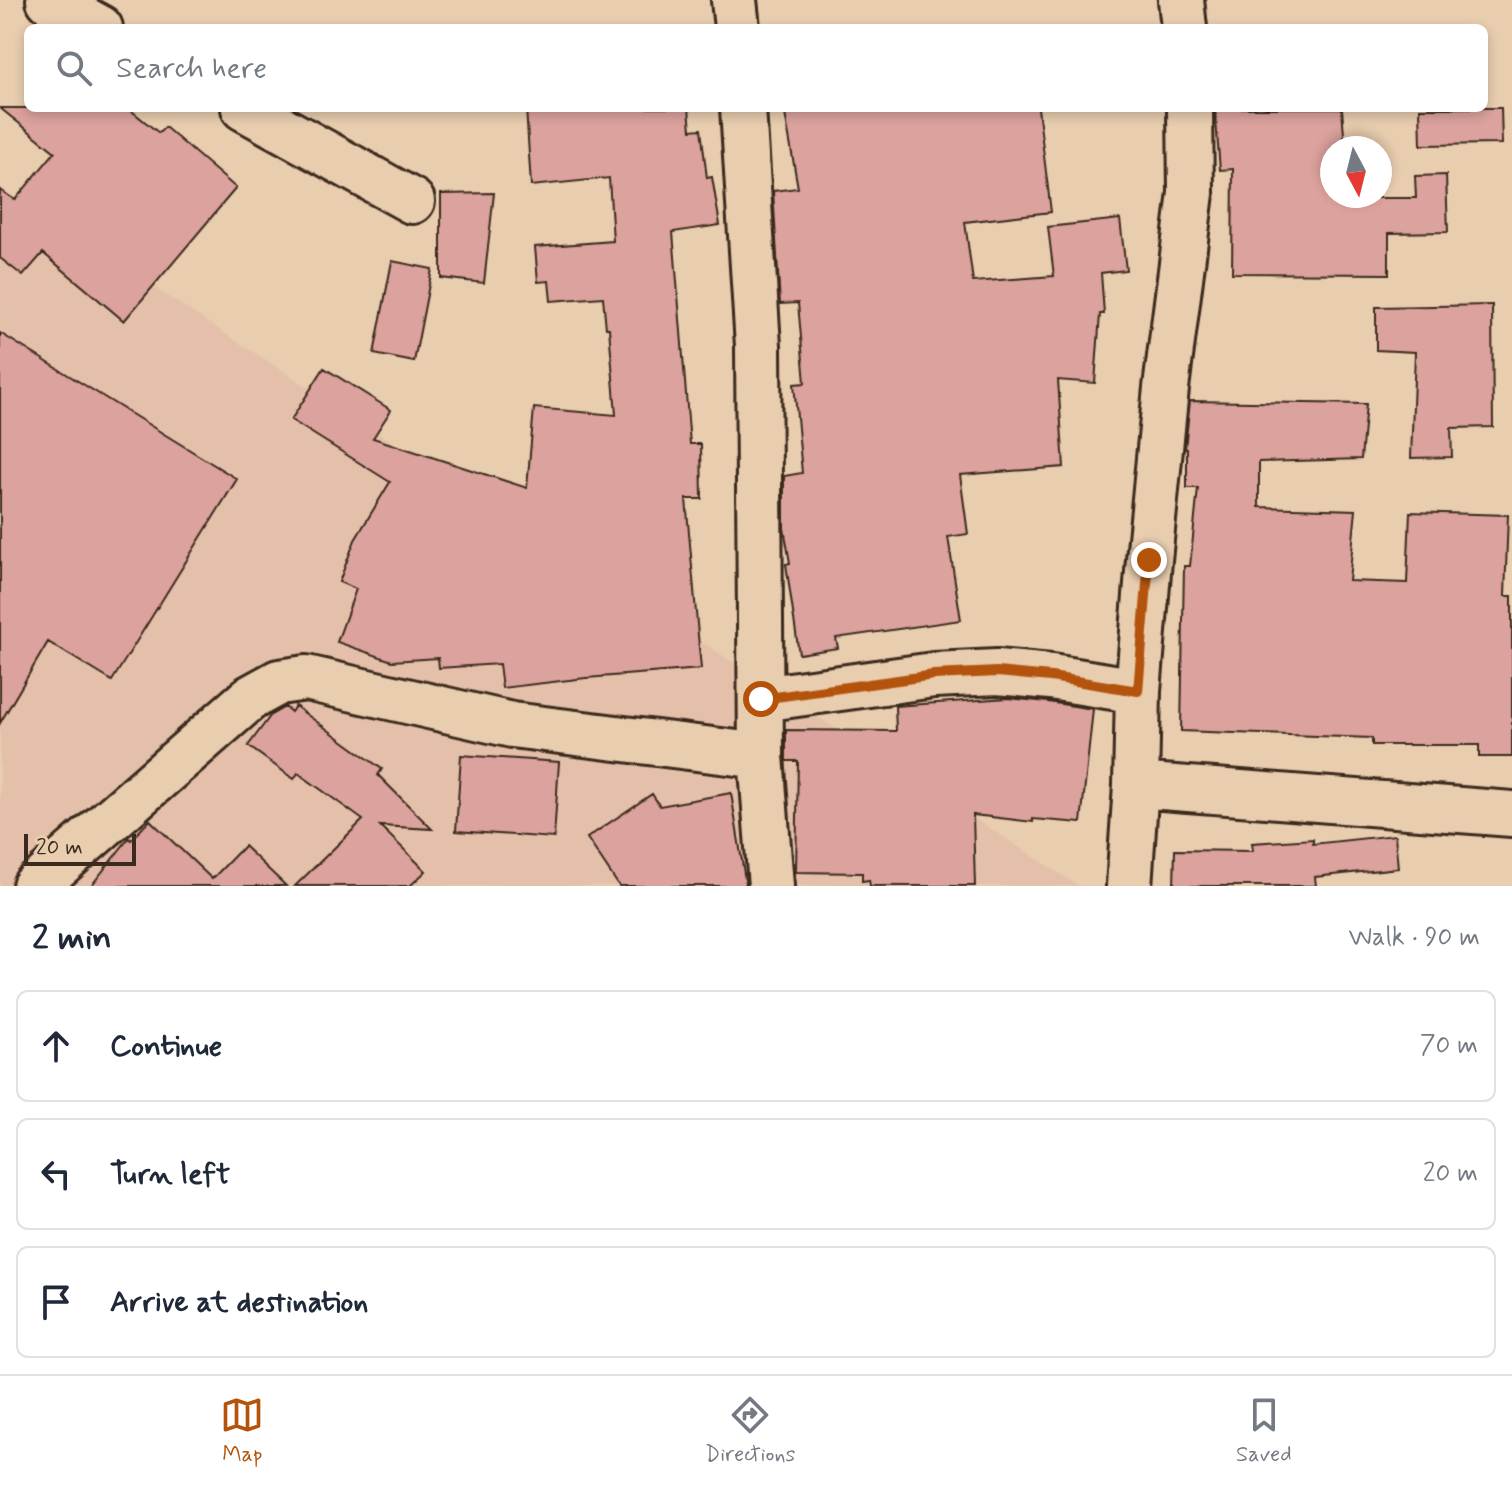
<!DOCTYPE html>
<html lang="en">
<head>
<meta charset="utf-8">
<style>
	body { margin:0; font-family:Mynerve,sans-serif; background:#f2f2f3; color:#1f2937 }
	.compass { position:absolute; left:1320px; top:136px; width:72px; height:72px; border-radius:50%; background:#fff; box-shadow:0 4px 12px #0003; rotate:173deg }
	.scale { position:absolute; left:24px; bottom:20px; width:112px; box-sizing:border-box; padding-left:8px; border:4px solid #3b2a1e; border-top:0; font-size:22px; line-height:28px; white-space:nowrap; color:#3b2a1e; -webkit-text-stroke:6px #e8cdaf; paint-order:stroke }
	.stop { position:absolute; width:24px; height:24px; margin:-18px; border:6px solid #b45309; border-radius:50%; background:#fff }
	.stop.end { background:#b45309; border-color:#fff; box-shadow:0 2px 8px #0008 }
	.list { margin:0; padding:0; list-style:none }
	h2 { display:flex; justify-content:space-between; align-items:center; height:104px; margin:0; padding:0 32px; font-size:34px }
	h2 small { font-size:26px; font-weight:400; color:#747a83 }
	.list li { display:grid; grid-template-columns:52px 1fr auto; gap:24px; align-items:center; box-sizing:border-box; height:112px; margin:0 16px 16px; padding:0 16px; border:2px solid #e0e1e3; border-radius:12px }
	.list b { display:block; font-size:30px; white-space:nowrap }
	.list em { font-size:26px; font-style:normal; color:#747a83 }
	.icon { flex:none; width:44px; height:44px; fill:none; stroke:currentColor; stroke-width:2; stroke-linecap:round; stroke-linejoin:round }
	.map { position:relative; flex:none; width:1512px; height:886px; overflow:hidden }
	.search { position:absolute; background:#fff; box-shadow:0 4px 12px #0003; left:24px; right:24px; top:24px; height:88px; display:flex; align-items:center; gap:20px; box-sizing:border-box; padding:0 28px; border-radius:12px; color:#747a83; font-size:30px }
	.sheet { height:488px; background:#fff }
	nav { display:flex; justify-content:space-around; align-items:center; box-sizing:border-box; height:112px; border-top:2px solid #e0e1e3; background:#fff; font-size:22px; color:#747a83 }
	nav a { display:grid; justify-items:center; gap:4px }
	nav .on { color:#b45309 }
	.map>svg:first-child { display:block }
	.built { fill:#e4c0aa }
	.building { fill:#dca29d; stroke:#3b2a1e; stroke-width:2 }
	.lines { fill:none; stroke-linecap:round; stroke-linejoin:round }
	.minor-casing { stroke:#3b2a1e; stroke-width:50 }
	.minor { stroke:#e8cdaf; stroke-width:44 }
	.route { stroke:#b45309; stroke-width:10 }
</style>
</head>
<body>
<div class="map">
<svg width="1512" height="886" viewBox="0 0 1512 886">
	<rect width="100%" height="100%" fill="#e8cdaf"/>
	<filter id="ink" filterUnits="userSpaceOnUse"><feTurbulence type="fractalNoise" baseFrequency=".0125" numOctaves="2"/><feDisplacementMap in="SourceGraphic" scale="16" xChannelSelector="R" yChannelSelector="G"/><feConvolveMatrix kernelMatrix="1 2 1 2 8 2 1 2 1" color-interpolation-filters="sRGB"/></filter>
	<g filter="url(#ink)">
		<path class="built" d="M 0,188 L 1079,886 L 0,886 Z"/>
		<path class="building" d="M 0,108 L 128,108 L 159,133 L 165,127 L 236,188 L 124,321 L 43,253 L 23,276 L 0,258 L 0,190 L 15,200 L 55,152 Z
			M 526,108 L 689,108 L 691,130 L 701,129 L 707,178 L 712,177 L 720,225 L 673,232 L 690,444 L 701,444 L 702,499 L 686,499 L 701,669 L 586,678 L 502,688 L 499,664 L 439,668 L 438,658 L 392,661 L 337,642 L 356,589 L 339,582 L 355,540 L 390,482 L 291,420 L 324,368 L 391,410 L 373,438 L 527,488 L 534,408 L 616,415 L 609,328 L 606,328 L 603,297 L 551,301 L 549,281 L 538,282 L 535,247 L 613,241 L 609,178 L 531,186 Z
			M 784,108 L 1038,108 L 1051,212 L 965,222 L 973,282 L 1054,276 L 1048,227 L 1120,219 L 1126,270 L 1101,273 L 1104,314 L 1100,314 L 1095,383 L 1058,380 L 1064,467 L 960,475 L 968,534 L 948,537 L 961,620 L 836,638 L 838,648 L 799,654 L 786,564 L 790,563 L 784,528 L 784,476 L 802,473 L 794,384 L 805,383 L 798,303 L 780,304 L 773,191 L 798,188 Z
			M 1215,108 L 1342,108 L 1345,148 L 1332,148 L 1332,196 L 1350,196 L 1350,198 L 1416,198 L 1415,176 L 1446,175 L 1448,232 L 1389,233 L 1389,274 L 1232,273 L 1233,169 L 1220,170 Z
			M 1420,108 L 1501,108 L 1502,144 L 1421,145 Z
			M 494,193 L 484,283 L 441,278 L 441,194 Z
			M 392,261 L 432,269 L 414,362 L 374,354 Z
			M 1492,305 L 1493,427 L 1451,428 L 1452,457 L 1411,458 L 1415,352 L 1376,350 L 1376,307 Z
			M 0,333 L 237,479 L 112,681 L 48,642 L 0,723 Z
			M 1190,401 L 1366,404 L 1361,459 L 1259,462 L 1259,507 L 1356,510 L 1349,581 L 1407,583 L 1410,512 L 1508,515 L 1505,596 L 1512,596 L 1512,757 L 1479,757 L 1479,745 L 1372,745 L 1372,738 L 1181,731 L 1184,566 L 1190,566 L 1198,488 L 1187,488 L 1187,449 L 1185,449 Z
			M 1008,698 L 1048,702 L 1093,709 L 1081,823 L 1033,819 L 1033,822 L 973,815 L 975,886 L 870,886 L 869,880 L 862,881 L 862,873 L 796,872 L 798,761 L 786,761 L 786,730 L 896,731 L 895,706 Z
			M 295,706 L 382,769 L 378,775 L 432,829 L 380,826 L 426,871 L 410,886 L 295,886 L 363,820 L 298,773 L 294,779 L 248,746 L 271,715 L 285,707 L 291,712 Z
			M 461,755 L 559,762 L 554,838 L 456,831 Z
			M 731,793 L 746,886 L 619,886 L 587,838 L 652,794 L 660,806 Z
			M 150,820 L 212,879 L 244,846 L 286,886 L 91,886 L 129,838 L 131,840 Z
			M 1395,835 L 1398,868 L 1315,877 L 1316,886 L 1174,886 L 1175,850 L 1253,851 L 1252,843 L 1313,839 L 1313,844 Z"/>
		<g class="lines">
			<g class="minor-casing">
				<path id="minor" d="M 49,0 L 100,28
					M 734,0 L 737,28
					M 1181,0 L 1184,28
					M 244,108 L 412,201
					M 743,108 L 758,346 L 761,756 L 771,886
					M 1190,108 L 1191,193 L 1166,388 L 1149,560 L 1138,691 L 1136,785 L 1512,814
					M 761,699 L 934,675 L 997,672 L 1051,677 L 1138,691
					M 35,886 L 250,698 L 279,682 L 306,678 L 512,725 L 761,756
					M 1129,886 L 1136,785"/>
			</g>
			<use href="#minor" class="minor"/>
		</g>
	</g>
	<g class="lines" filter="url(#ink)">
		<path class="route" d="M 761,699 L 934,675 L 997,672 L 1051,677 L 1138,691 L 1149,560"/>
	</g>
</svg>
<svg class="compass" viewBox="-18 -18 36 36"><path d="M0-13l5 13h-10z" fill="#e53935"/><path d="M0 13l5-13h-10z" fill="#747a83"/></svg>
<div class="scale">20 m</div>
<div class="stop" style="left:761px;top:699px"></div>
<div class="stop end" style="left:1149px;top:560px"></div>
<div class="search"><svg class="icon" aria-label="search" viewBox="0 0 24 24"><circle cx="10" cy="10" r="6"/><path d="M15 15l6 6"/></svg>Search here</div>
</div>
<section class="sheet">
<h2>2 min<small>Walk · 90 m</small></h2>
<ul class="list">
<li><svg class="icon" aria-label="ahead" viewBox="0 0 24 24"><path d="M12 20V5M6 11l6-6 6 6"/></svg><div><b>Continue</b></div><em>70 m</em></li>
<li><svg class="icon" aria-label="left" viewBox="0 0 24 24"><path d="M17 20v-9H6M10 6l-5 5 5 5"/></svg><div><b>Turn left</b></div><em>20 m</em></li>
<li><svg class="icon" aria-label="arrive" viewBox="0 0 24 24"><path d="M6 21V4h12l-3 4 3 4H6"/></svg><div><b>Arrive at destination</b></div></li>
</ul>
</section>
<nav>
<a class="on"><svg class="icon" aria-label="map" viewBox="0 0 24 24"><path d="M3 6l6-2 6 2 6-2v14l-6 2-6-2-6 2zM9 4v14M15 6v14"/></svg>Map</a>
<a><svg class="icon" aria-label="directions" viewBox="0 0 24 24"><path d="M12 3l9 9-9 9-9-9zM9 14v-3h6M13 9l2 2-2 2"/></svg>Directions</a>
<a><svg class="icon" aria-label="saved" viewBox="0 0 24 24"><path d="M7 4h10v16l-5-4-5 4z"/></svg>Saved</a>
</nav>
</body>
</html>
